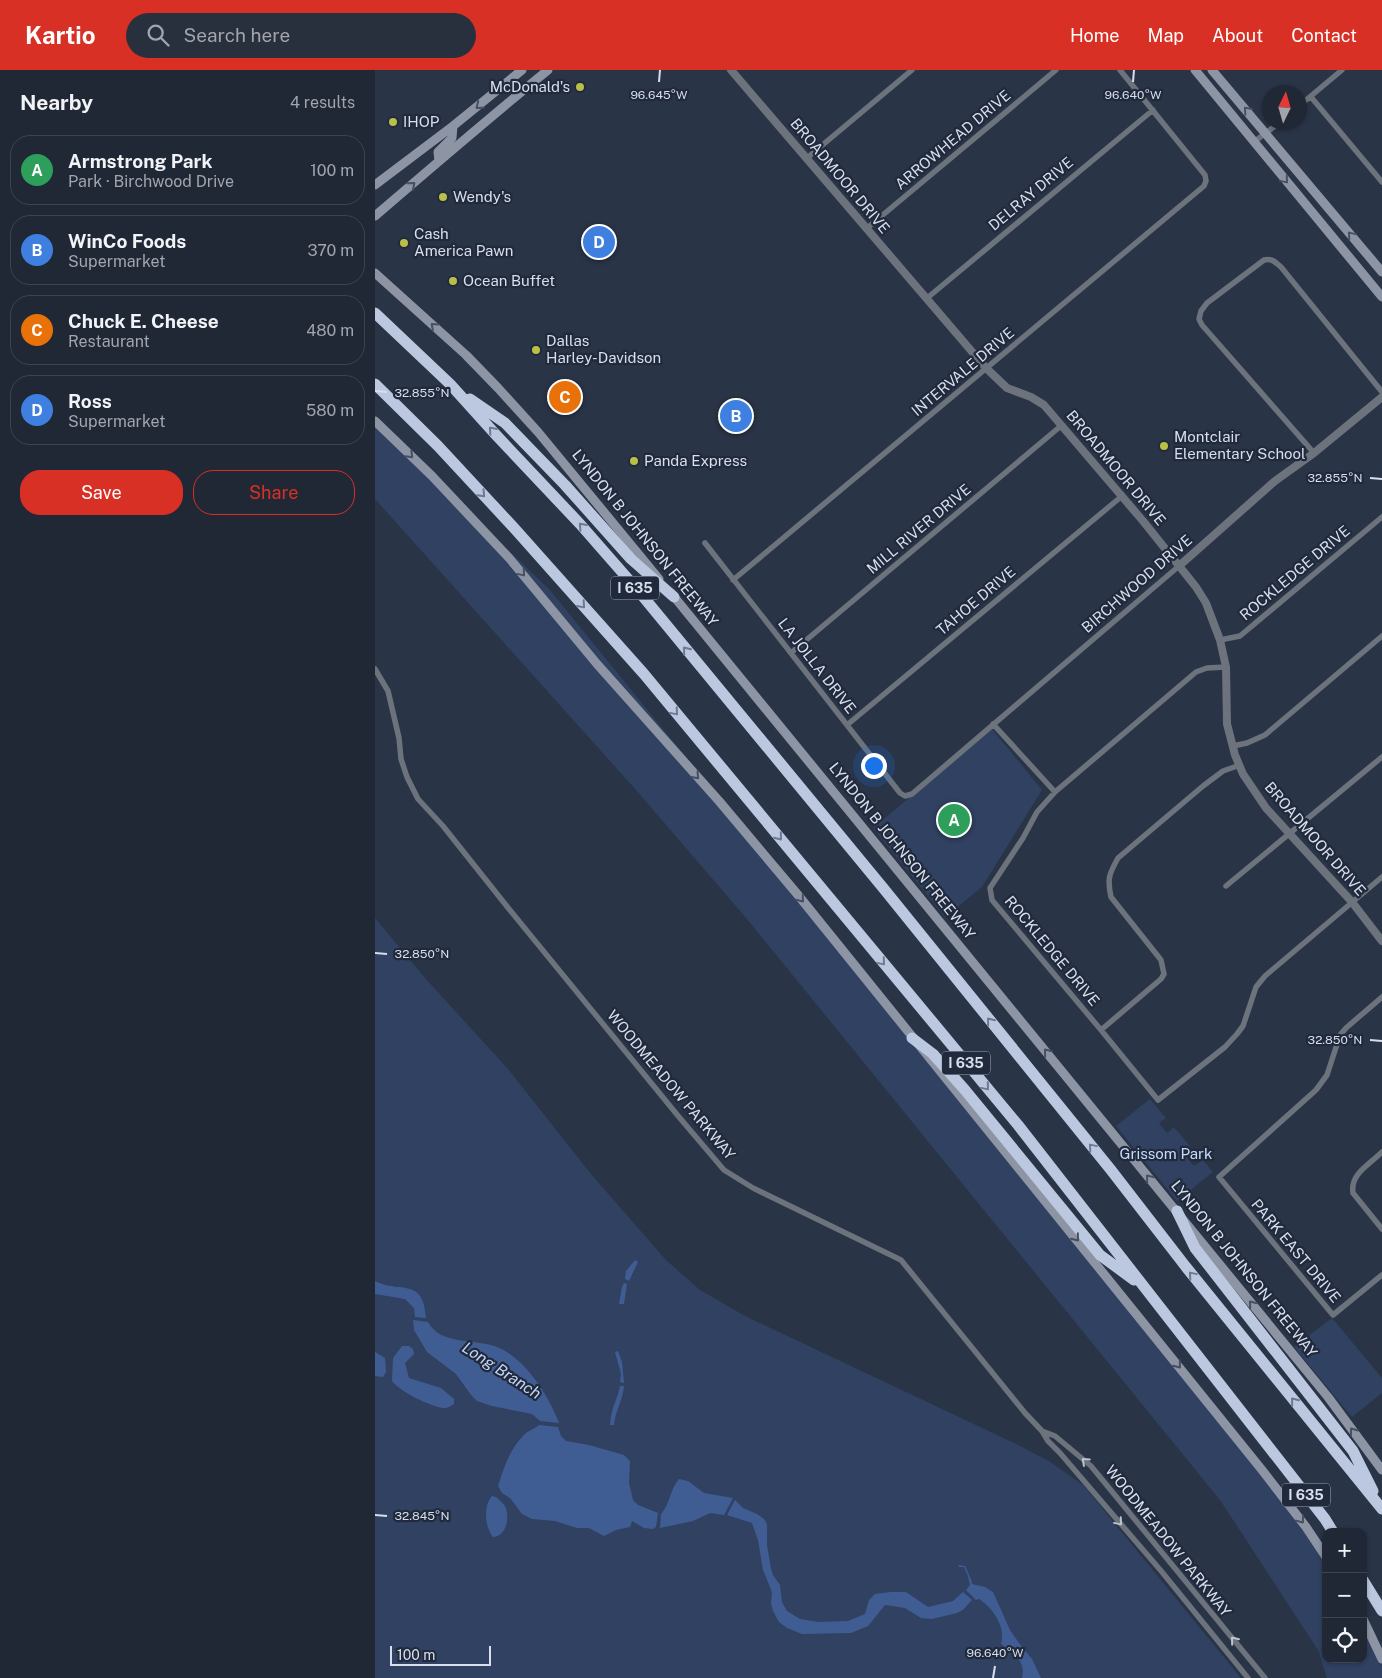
<!DOCTYPE html>
<html lang="en">
<head>
<meta charset="utf-8">
<style>
	body { margin:0; font-family:"Public Sans",sans-serif; background:#282f3d; color:#f1f3f6 }
	.controls { position:absolute; right:15px; bottom:15px; display:grid; overflow:hidden; border-radius:10px; box-shadow:0 1px 4px #0004 }
	.controls button { width:45px; height:45px; display:grid; place-items:center; padding:0; border:0; border-bottom:1px solid #3d4450; background:#202735; color:#f1f3f6; font:25px sans-serif }
	.compass { position:absolute; left:887px; top:15px; width:45px; height:45px; border-radius:50%; background:#202735; box-shadow:0 1px 4px #0004; rotate:5deg }
	.scale { position:absolute; left:15px; bottom:12px; width:101px; box-sizing:border-box; padding-left:5px; border:2px solid #d8dfeb; border-top:0; font-size:14px; line-height:18px; white-space:nowrap; color:#d8dfeb; -webkit-text-stroke:4px #212a3d; paint-order:stroke }
	.you { position:absolute; left:498px; top:695px; width:18px; height:18px; margin:-12px; border:4px solid #fff; border-radius:50%; background:#1a73e8; box-shadow:0 0 0 8px #1a73e833 }
	.badge { display:grid; place-items:center; width:32px; height:32px; border-radius:50%; background:#d93025; color:#fff; font-size:16px; font-weight:700 }
	.pin { position:absolute; translate:-50% -50%; border:2px solid #fff; box-shadow:0 1px 5px #0006 }
	.list { margin:0; padding:0; list-style:none }
	h2 { display:flex; justify-content:space-between; align-items:center; height:65px; margin:0; padding:0 20px; font-size:21px }
	h2 small { font-size:16px; font-weight:400; color:#a2a5ad }
	.list li { display:grid; grid-template-columns:32px 1fr auto; gap:15px; align-items:center; box-sizing:border-box; height:70px; margin:0 10px 10px; padding:0 10px; border:1px solid #3d4450; border-radius:20px }
	.list b { display:block; font-size:19px; white-space:nowrap }
	.list p { margin:0; font-size:16px; white-space:nowrap; color:#a2a5ad }
	.list em { font-size:16px; font-style:normal; color:#a2a5ad }
	.actions { display:flex; gap:10px; padding:15px 20px }
	.actions a { flex:1; padding:11px 0; border:1px solid #d93025; border-radius:20px; text-align:center; font-size:18px; color:#d93025 }
	.actions .main { background:#d93025; color:#fff }
	.icon { flex:none; width:28px; height:28px; fill:none; stroke:currentColor; stroke-width:2; stroke-linecap:round; stroke-linejoin:round }
	.map { position:relative; flex:none; width:1007px; height:1608px; overflow:hidden }
	header { display:flex; align-items:center; gap:30px; box-sizing:border-box; height:70px; padding:0 25px; background:#d93025; color:#fff }
	header strong { font-size:24px }
	nav { display:flex; gap:28px; margin-inline-start:auto; font-size:18px }
	.search { width:350px; height:45px; background:#282f3d; display:flex; align-items:center; gap:12px; box-sizing:border-box; padding:0 18px; border-radius:28px; color:#a2a5ad; font-size:19px }
	main { display:flex }
	aside { flex:1; background:#202735 }
	.map>svg:first-child { display:block }
	.green { fill:#304161 }
	.water { fill:#405d93 }
	.lines { fill:none; stroke-linecap:round; stroke-linejoin:round }
	.minor { stroke:#6d737c; stroke-width:5.5 }
	.tertiary { stroke:#6d737c; stroke-width:8 }
	.secondary { stroke:#8d95a5; stroke-width:9 }
	.motorway { stroke:#bbc8e0; stroke-width:11 }
	.oneway { stroke:#474f61 }
	.oneway2 { stroke:#6e798e }
	.oneway3 { stroke:#bdc4cf }
	.ticks { fill:none; stroke:#d8dfeb; stroke-width:2 }
	.poi-dot { fill:#b9c046; stroke:#212a3d; stroke-width:2 }
	.labels { text-anchor:middle; stroke-width:4.5; stroke-linejoin:round; paint-order:stroke }
	.shield { fill:#212a3d; stroke:#a1a9b7; stroke-width:1 }
	.shield-label { font-size:14px; font-weight:bold; fill:#d8dfeb }
	.poi-label { font-size:15px; fill:#d8dfeb; stroke:#212a3d; text-anchor:start }
	.street-label { font-size:15px; fill:#d8dfeb; stroke:#212a3d }
	.park-label { font-size:15px; fill:#c7dafb; stroke:#212a3d }
	.water-label { font-size:16px; font-style:italic; fill:#c1d3f4; stroke:#212a3d }
	.ticks-label { font-size:12px; text-anchor:middle; fill:#d8dfeb; stroke:#212a3d; stroke-width:4.5; stroke-linejoin:round; paint-order:stroke }
</style>
</head>
<body>
<header>
<strong>Kartio</strong>
<div class="search"><svg class="icon" aria-label="search" viewBox="0 0 24 24"><circle cx="10" cy="10" r="6"/><path d="M15 15l6 6"/></svg>Search here</div>
<nav><a>Home</a><a>Map</a><a>About</a><a>Contact</a></nav>
</header>
<main>
<aside>
<h2>Nearby<small>4 results</small></h2>
<ul class="list">
<li><span class="badge" style="background:#2e9e5b">A</span><div><b>Armstrong Park</b><p>Park · Birchwood Drive</p></div><em>100 m</em></li>
<li><span class="badge" style="background:#3f7fe0">B</span><div><b>WinCo Foods</b><p>Supermarket</p></div><em>370 m</em></li>
<li><span class="badge" style="background:#e8710a">C</span><div><b>Chuck E. Cheese</b><p>Restaurant</p></div><em>480 m</em></li>
<li><span class="badge" style="background:#3f7fe0">D</span><div><b>Ross</b><p>Supermarket</p></div><em>580 m</em></li>
</ul>
<div class="actions"><a class="main">Save</a><a>Share</a></div>
</aside>
<div class="map">
<svg width="1007" height="1608" viewBox="0 0 1007 1608">
	<rect width="100%" height="100%" fill="#2a3447"/>
	<path class="green" d="M 0,352 L 174,519 L 924,1440 L 951,1478 L 951,1589 L 988,1589 L 988,1541 L 1007,1596 L 1007,1608 L 952,1608 L 943,1580 L 845,1430 L 372,849 L 261,720 L 0,429 Z
		M 617,659 L 667,720 L 607,817 L 570,847 L 498,758 Z
		M 0,848 L 50,908 L 133,999 L 216,1104 L 291,1190 L 325,1220 L 370,1246 L 639,1373 L 674,1391 L 709,1416 L 866,1608 L 0,1608 Z
		M 775,1029 L 791,1048 L 784,1053 L 792,1063 L 799,1057 L 819,1081 L 812,1088 L 819,1096 L 828,1090 L 838,1102 L 802,1131 L 741,1056 Z
		M 957,1248 L 1007,1308 L 1007,1323 L 977,1347 L 919,1277 Z"/>
	<path class="water" d="M 260,1190 L 263,1192 L 254,1211 L 250,1209 L 251,1201 Z
		M 0,1211 C 25,1224 48,1206 51,1248 L 40,1247 L 39,1238 L 30,1229 L 0,1224 Z
		M 249,1213 L 252,1214 L 249,1234 L 244,1234 L 247,1217 Z
		M 38,1250 L 53,1252 C 66,1276 99,1268 122,1277 C 150,1288 174,1326 184,1353 L 165,1351 L 157,1344 L 117,1336 L 102,1331 L 96,1325 L 81,1304 L 52,1282 L 39,1260 Z
		M 27,1276 L 34,1276 L 38,1279 L 39,1284 L 30,1293 L 34,1308 L 66,1318 L 79,1329 L 79,1334 C 76,1336 73,1338 69,1338 C 56,1337 24,1321 17,1311 L 18,1288 Z
		M 243,1281 L 247,1292 L 249,1313 L 245,1312 L 246,1304 L 240,1282 Z
		M 0,1282 L 10,1288 L 11,1302 L 8,1307 L 0,1306 Z
		M 245,1316 L 249,1316 C 248,1330 240,1341 239,1355 L 235,1355 C 236,1337 242,1331 245,1316 Z
		M 164,1355 L 183,1357 L 186,1366 L 191,1371 L 214,1375 L 249,1385 L 255,1391 L 254,1413 L 258,1430 L 263,1435 L 283,1443 L 281,1457 L 278,1459 L 269,1458 L 257,1451 L 255,1457 L 241,1460 L 229,1466 L 214,1458 L 202,1458 L 180,1451 L 157,1449 L 147,1444 L 135,1428 L 127,1423 L 123,1416 C 129,1398 134,1380 148,1366 C 152,1361 159,1359 164,1355 Z
		M 304,1409 L 313,1411 L 329,1423 L 358,1428 L 349,1445 L 335,1443 L 318,1451 L 285,1458 L 286,1444 C 295,1434 295,1419 304,1409 Z
		M 117,1426 L 121,1427 C 124,1430 128,1433 130,1436 C 135,1447 132,1466 118,1467 C 110,1458 108,1436 117,1426 Z
		M 360,1430 L 368,1438 L 382,1444 L 389,1449 L 392,1454 L 392,1475 L 396,1499 L 398,1505 L 405,1515 L 407,1532 L 412,1541 L 425,1549 L 443,1552 L 473,1551 L 490,1544 L 494,1530 L 500,1524 L 516,1522 L 531,1522 L 553,1537 L 578,1531 L 588,1522 L 597,1530 L 588,1540 L 582,1543 L 557,1549 L 546,1548 L 530,1538 L 510,1535 L 493,1556 L 476,1563 L 427,1564 L 412,1558 L 404,1552 L 398,1541 L 396,1533 L 397,1522 L 388,1500 L 383,1470 L 377,1453 L 352,1445 Z
		M 580,1490 L 583,1495 L 590,1496 L 596,1509 L 597,1514 L 610,1517 L 618,1522 L 635,1560 L 644,1573 L 657,1589 L 666,1608 L 647,1608 C 651,1591 639,1584 626,1574 C 631,1557 618,1538 604,1529 L 601,1530 L 591,1520 L 595,1515 L 593,1506 L 589,1497 L 584,1497 Z"/>
	<g class="lines">
		<path class="minor" d="M 936,27 L 1007,112
			M 924,36 L 967,0
			M 879,72 L 905,52
			M 432,88 L 537,0
			M 491,159 L 681,0
			M 551,229 L 778,40
			M 939,383 L 827,255 L 824,249 L 826,241 L 832,233 L 889,190 C 897,188 900,192 906,197 L 1007,322
			M 330,473 L 525,723 L 530,726 L 537,724 L 804,496
			M 358,510 L 829,116 L 831,111 L 830,105 L 745,0
			M 845,570 L 865,566 L 1007,447
			M 417,582 L 687,355
			M 851,597 L 832,598 L 821,602 L 680,722 L 662,742 L 648,768 L 615,818 L 617,830 L 726,960 L 783,1030 L 850,977 L 862,964 L 868,956 L 881,917 L 890,906 L 1007,807
			M 0,599 L 13,621 L 24,668 L 26,689 L 32,707 L 43,729 L 68,756 L 134,839 L 304,1047 L 349,1100 L 378,1118 L 526,1190 L 650,1343 L 667,1361 L 673,1371 L 685,1383 L 787,1502 L 873,1608
			M 618,654 L 680,722
			M 472,655 L 747,426
			M 858,676 L 872,673 L 890,665 L 1007,566
			M 851,816 L 1007,687
			M 1007,927 L 971,958 L 965,965 L 952,1005 L 941,1020 L 844,1107 L 958,1245 L 1007,1205
			M 726,960 L 786,909 L 789,904 L 786,890 L 736,827 C 732,809 734,804 743,788 L 828,716 L 848,701 L 865,695
			M 1007,1082 C 994,1095 975,1104 978,1123 L 1007,1159
			M 667,1361 L 680,1366 L 716,1396 L 890,1608"/>
		<path class="tertiary" d="M 356,0 L 611,298 L 632,318 L 656,327 L 669,335 L 768,451 L 821,517 L 831,533 L 845,570 L 851,597 L 852,654 L 860,685 L 868,704 L 891,738 L 977,832 L 1007,871
			M 804,496 L 900,411 L 939,383 L 1007,327"/>
		<path class="secondary" d="M 820,0 L 1007,227
			M 837,0 L 1007,202
			M 64,91 L 63,82 L 77,68 L 78,56
			M 0,115 L 78,56 L 147,0
			M 0,146 C 57,97 114,48 173,0
			M 0,203 L 91,285 L 123,318 L 163,362 L 284,509
			M 0,351 L 57,406 L 135,489 L 222,594 L 344,731 L 423,825 L 887,1400 L 931,1457 L 951,1487
			M 296,523 L 953,1327 L 1007,1400
			M 988,1549 L 1007,1589"/>
		<path class="motorway" d="M 0,243 L 75,314 L 122,366 L 205,454 L 261,518 L 509,819 L 736,1100 L 811,1197 L 1007,1439
			M 0,314 L 63,376 L 140,459 L 269,604 L 643,1055 L 950,1449 L 958,1462
			M 95,329 L 130,353 L 190,415 L 256,489 L 299,527
			M 537,968 L 558,984 L 590,1020 L 725,1185 L 759,1210
			M 802,1141 L 820,1178 L 978,1381 L 998,1421
			M 988,1510 L 1007,1541"/>
	</g>
	<defs><path id="oneway-chevron" d="M-2-3.5L2.5 0L-2 3.5" fill="none" stroke-width="1.6" stroke-linecap="round" stroke-linejoin="round" transform="scale(1.25)"/></defs>
	<g class="oneway">
		<use href="#oneway-chevron" transform="translate(104 36) rotate(141)"/>
		<use href="#oneway-chevron" transform="translate(872 40) rotate(-131)"/>
		<use href="#oneway-chevron" transform="translate(910 110) rotate(50)"/>
		<use href="#oneway-chevron" transform="translate(37 115) rotate(-41)"/>
		<use href="#oneway-chevron" transform="translate(976 165) rotate(-130)"/>
		<use href="#oneway-chevron" transform="translate(59 256) rotate(-138)"/>
		<use href="#oneway-chevron" transform="translate(35 385) rotate(45)"/>
		<use href="#oneway-chevron" transform="translate(147 503) rotate(50)"/>
		<use href="#oneway-chevron" transform="translate(321 706) rotate(48)"/>
		<use href="#oneway-chevron" transform="translate(426 829) rotate(51)"/>
		<use href="#oneway-chevron" transform="translate(672 982) rotate(-129)"/>
		<use href="#oneway-chevron" transform="translate(774 1108) rotate(-129)"/>
		<use href="#oneway-chevron" transform="translate(701 1168) rotate(51)"/>
		<use href="#oneway-chevron" transform="translate(877 1234) rotate(-129)"/>
		<use href="#oneway-chevron" transform="translate(803 1295) rotate(51)"/>
		<use href="#oneway-chevron" transform="translate(978 1361) rotate(-126)"/>
		<use href="#oneway-chevron" transform="translate(926 1450) rotate(53)"/>
	</g>
	<g class="oneway2">
		<use href="#oneway-chevron" transform="translate(117 360) rotate(-131)"/>
		<use href="#oneway-chevron" transform="translate(107 424) rotate(47)"/>
		<use href="#oneway-chevron" transform="translate(207 456) rotate(-132)"/>
		<use href="#oneway-chevron" transform="translate(207 535) rotate(49)"/>
		<use href="#oneway-chevron" transform="translate(311 580) rotate(-129)"/>
		<use href="#oneway-chevron" transform="translate(300 642) rotate(50)"/>
		<use href="#oneway-chevron" transform="translate(404 767) rotate(51)"/>
		<use href="#oneway-chevron" transform="translate(507 892) rotate(50)"/>
		<use href="#oneway-chevron" transform="translate(615 951) rotate(-129)"/>
		<use href="#oneway-chevron" transform="translate(611 1017) rotate(50)"/>
		<use href="#oneway-chevron" transform="translate(717 1077) rotate(-130)"/>
		<use href="#oneway-chevron" transform="translate(817 1205) rotate(-130)"/>
		<use href="#oneway-chevron" transform="translate(919 1331) rotate(-129)"/>
	</g>
	<g class="oneway3">
		<use href="#oneway-chevron" transform="translate(710 1391) rotate(-138)"/>
		<use href="#oneway-chevron" transform="translate(744 1452) rotate(50)"/>
		<use href="#oneway-chevron" transform="translate(859 1570) rotate(-129)"/>
	</g>
	<path class="ticks" d="M 284,12 L 285,0M 758,12 L 759,0M 0,321 L 12,322M 995,408 L 1007,409M 0,883 L 12,884M 995,970 L 1007,971M 0,1445 L 12,1446M 618,1608 L 620,1596"/>
	<g class="poi-dot">
		<circle cx="205" cy="17" r="5"/>
		<circle cx="18" cy="52" r="5"/>
		<circle cx="68" cy="127" r="5"/>
		<circle cx="29" cy="173" r="5"/>
		<circle cx="78" cy="211" r="5"/>
		<circle cx="161" cy="280" r="5"/>
		<circle cx="789" cy="376" r="5"/>
		<circle cx="259" cy="391" r="5"/>
	</g>
	<g class="labels">
		<g class="shield">
			<rect x="236" y="506.5" width="48" height="23" rx="4"/>
			<rect x="567" y="981.5" width="48" height="23" rx="4"/>
			<rect x="907" y="1413.5" width="48" height="23" rx="4"/>
		</g>
		<g class="shield-label">
			<text x="260" y="523">I 635</text>
			<text x="591" y="998">I 635</text>
			<text x="931" y="1430">I 635</text>
		</g>
		<g class="poi-label">
			<text x="195" y="22" text-anchor="end">McDonald's</text>
			<text x="28" y="57">IHOP</text>
			<text x="78" y="132">Wendy's</text>
			<text x="39" y="169">Cash<tspan x="39" dy="17">America Pawn</tspan></text>
			<text x="88" y="216">Ocean Buffet</text>
			<text x="171" y="276">Dallas<tspan x="171" dy="17">Harley-Davidson</tspan></text>
			<text x="799" y="372">Montclair<tspan x="799" dy="17">Elementary School</tspan></text>
			<text x="269" y="396">Panda Express</text>
		</g>
		<g class="street-label">
			<text transform="translate(578 70) rotate(-40)" y="5">ARROWHEAD DRIVE</text>
			<text transform="translate(465 106) rotate(50)" y="5">BROADMOOR DRIVE</text>
			<text transform="translate(656 124) rotate(-40)" y="5">DELRAY DRIVE</text>
			<text transform="translate(588 302) rotate(-40)" y="5">INTERVALE DRIVE</text>
			<text transform="translate(741 398) rotate(50)" y="5">BROADMOOR DRIVE</text>
			<text transform="translate(544 459) rotate(-40)" y="5">MILL RIVER DRIVE</text>
			<text transform="translate(270 468) rotate(51)" y="5">LYNDON B JOHNSON FREEWAY</text>
			<text transform="translate(920 503) rotate(-40)" y="5">ROCKLEDGE DRIVE</text>
			<text transform="translate(762 514) rotate(-41)" y="5">BIRCHWOOD DRIVE</text>
			<text transform="translate(601 531) rotate(-40)" y="5">TAHOE DRIVE</text>
			<text transform="translate(442 596) rotate(52)" y="5">LA JOLLA DRIVE</text>
			<text transform="translate(940 769) rotate(49)" y="5">BROADMOOR DRIVE</text>
			<text transform="translate(527 781) rotate(51)" y="5">LYNDON B JOHNSON FREEWAY</text>
			<text transform="translate(677 881) rotate(50)" y="5">ROCKLEDGE DRIVE</text>
			<text transform="translate(296 1015) rotate(50)" y="5">WOODMEADOW PARKWAY</text>
			<text transform="translate(921 1181) rotate(50)" y="5">PARK EAST DRIVE</text>
			<text transform="translate(869 1199) rotate(51)" y="5">LYNDON B JOHNSON FREEWAY</text>
			<text transform="translate(793 1471) rotate(51)" y="5">WOODMEADOW PARKWAY</text>
		</g>
		<g class="park-label">
			<text x="791" y="1089">Grissom Park</text>
		</g>
		<g class="water-label">
			<text transform="translate(127 1300) rotate(33)" y="6">Long Branch</text>
		</g>
	</g>
	<g class="ticks-label">
		<text x="284" y="29">96.645°W</text>
		<text x="758" y="29">96.640°W</text>
		<text x="47" y="327">32.855°N</text>
		<text x="960" y="412">32.855°N</text>
		<text x="47" y="888">32.850°N</text>
		<text x="960" y="974">32.850°N</text>
		<text x="47" y="1450">32.845°N</text>
		<text x="620" y="1587">96.640°W</text>
	</g>
</svg>
<div class="controls">
<button>+</button>
<button>−</button>
<button><svg class="icon" aria-label="locate" viewBox="0 0 24 24"><circle cx="12" cy="12" r="6"/><path d="M12 2v4M12 18v4M2 12h4M18 12h4"/></svg></button>
</div>
<svg class="compass" viewBox="-18 -18 36 36"><path d="M0-13l5 13h-10z" fill="#e53935"/><path d="M0 13l5-13h-10z" fill="#a2a5ad"/></svg>
<div class="scale">100 m</div>
<div class="you"></div>
<div class="pin badge" style="left:579px;top:750px;background:#2e9e5b">A</div>
<div class="pin badge" style="left:361px;top:346px;background:#3f7fe0">B</div>
<div class="pin badge" style="left:190px;top:327px;background:#e8710a">C</div>
<div class="pin badge" style="left:224px;top:172px;background:#3f7fe0">D</div>
</div>
</main>
</body>
</html>
